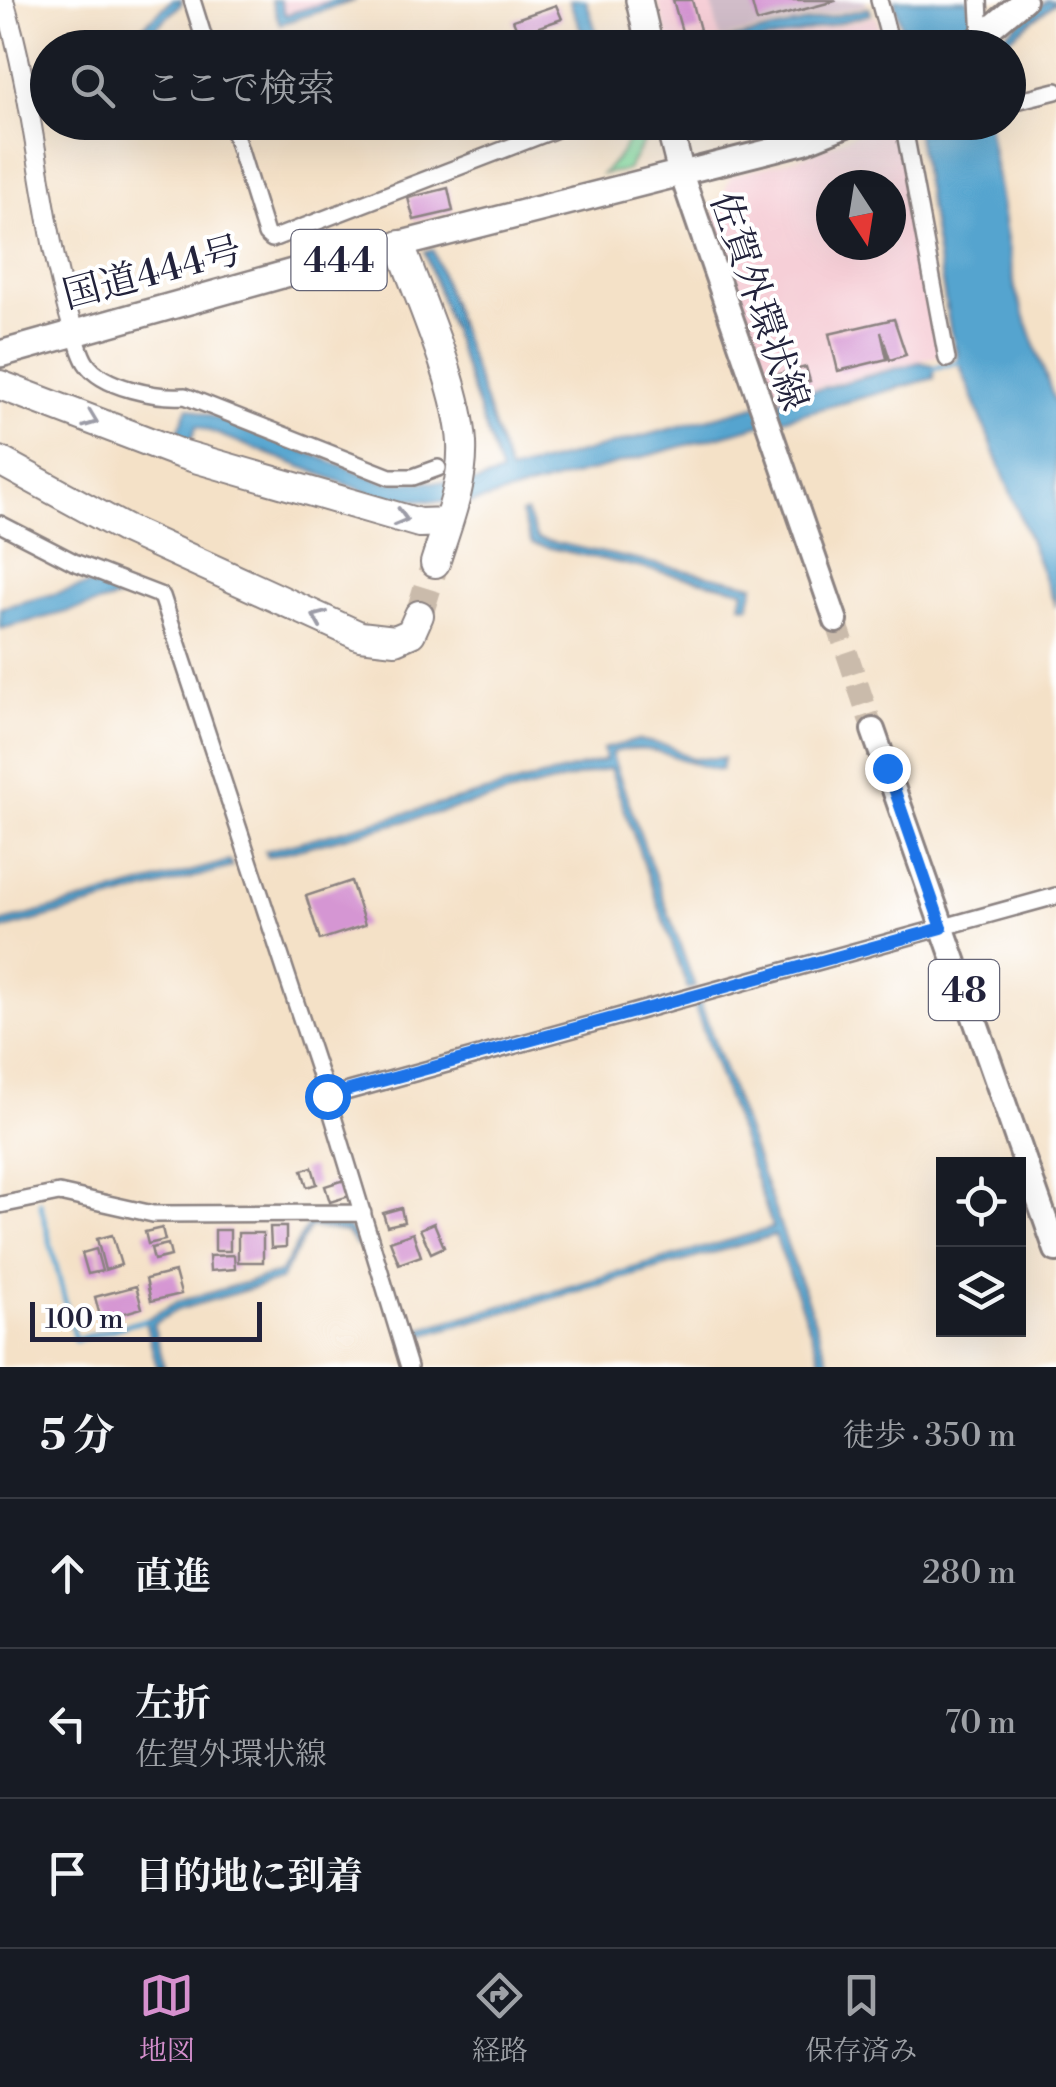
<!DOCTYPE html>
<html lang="ja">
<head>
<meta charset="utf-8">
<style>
	body { margin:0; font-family:"Libre Bodoni","Noto Serif JP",serif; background:#20242c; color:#f1f3f6 }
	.controls { position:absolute; right:30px; bottom:30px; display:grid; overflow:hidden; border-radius:0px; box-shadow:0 10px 40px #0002 }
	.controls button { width:90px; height:90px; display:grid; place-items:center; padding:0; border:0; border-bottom:2px solid #363941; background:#171b24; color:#f1f3f6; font:50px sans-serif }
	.compass { position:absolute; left:816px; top:170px; width:90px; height:90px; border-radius:50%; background:#171b24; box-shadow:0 10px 40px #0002; rotate:168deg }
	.scale { position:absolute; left:30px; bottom:25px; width:232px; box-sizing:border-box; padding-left:10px; border:5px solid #22223b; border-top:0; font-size:28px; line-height:35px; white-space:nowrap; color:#22223b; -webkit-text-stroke:8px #fff; paint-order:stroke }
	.stop { position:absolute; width:30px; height:30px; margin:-22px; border:8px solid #1a73e8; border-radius:50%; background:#fff }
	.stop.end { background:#1a73e8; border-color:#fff; box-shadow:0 2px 10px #0008 }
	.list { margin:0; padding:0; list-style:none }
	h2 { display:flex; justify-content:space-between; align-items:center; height:130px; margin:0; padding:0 40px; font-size:42px }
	h2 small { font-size:32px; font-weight:400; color:#9ea1a6 }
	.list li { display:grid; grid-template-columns:65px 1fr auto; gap:30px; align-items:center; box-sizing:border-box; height:150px; padding:0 40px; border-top:2px solid #363941 }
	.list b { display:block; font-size:38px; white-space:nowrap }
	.list p { margin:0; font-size:32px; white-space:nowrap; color:#9ea1a6 }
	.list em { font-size:32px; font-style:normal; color:#9ea1a6 }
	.icon { flex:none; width:55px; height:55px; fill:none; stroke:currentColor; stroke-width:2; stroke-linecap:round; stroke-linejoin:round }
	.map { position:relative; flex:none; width:1056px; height:1367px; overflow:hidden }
	.search { position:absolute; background:#171b24; box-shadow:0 10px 40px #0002; left:30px; right:30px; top:30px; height:110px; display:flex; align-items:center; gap:25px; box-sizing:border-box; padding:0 35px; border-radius:55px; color:#9ea1a6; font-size:38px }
	.sheet { height:580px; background:#171b24 }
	nav { display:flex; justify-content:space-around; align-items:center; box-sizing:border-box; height:140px; border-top:2px solid #363941; background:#171b24; font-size:28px; color:#9ea1a6 }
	nav a { display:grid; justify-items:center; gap:5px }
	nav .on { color:#d690ce }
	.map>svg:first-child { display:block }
	.built { fill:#f6cfd7; fill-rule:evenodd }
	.industrial { fill:#d1bdc9 }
	.green { fill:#84db9f; stroke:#537e6d; stroke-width:2.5 }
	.water { fill:#55a4cf; stroke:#3c6385; stroke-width:2.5 }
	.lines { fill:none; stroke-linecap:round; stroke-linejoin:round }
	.stream { stroke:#55a4cf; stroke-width:5 }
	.building { fill:#d596d3 }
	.primary-tunnel { stroke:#cabbab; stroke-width:22; stroke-dasharray:22 11; stroke-linecap:butt }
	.motorway-tunnel { stroke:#cabbab; stroke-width:28; stroke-dasharray:28 14; stroke-linecap:butt }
	.service-casing { stroke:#8b8281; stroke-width:12 }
	.minor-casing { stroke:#8b8281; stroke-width:20 }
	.tertiary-casing { stroke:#8b8281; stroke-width:22 }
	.primary-casing { stroke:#8b8281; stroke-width:28 }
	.trunk-casing { stroke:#8b8281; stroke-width:30 }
	.motorway-casing { stroke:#8b8281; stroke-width:32 }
	.service { stroke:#fff; stroke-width:8 }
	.minor { stroke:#fff; stroke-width:15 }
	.tertiary { stroke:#fff; stroke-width:18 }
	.primary { stroke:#fff; stroke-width:22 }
	.trunk { stroke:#fff; stroke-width:25 }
	.motorway { stroke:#fff; stroke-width:28 }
	.oneway { stroke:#9c9ca7 }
	.route { stroke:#1a73e8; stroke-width:12 }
	.labels { text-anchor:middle; stroke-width:8; stroke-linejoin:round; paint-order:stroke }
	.shield { fill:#fff; stroke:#646476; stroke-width:2.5 }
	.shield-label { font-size:35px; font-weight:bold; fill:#22223b }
	.street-label { font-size:38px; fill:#22223b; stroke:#fff }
</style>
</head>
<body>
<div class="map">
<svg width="1056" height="1367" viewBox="0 0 1056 1367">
	<rect width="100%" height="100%" fill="#fff"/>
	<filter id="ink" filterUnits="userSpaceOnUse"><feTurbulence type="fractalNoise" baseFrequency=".01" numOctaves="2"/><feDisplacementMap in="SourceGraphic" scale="20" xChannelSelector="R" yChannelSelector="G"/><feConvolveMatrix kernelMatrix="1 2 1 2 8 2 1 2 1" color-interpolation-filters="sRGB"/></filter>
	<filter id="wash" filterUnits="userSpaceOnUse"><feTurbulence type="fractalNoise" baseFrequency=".0048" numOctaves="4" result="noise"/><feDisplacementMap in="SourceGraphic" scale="40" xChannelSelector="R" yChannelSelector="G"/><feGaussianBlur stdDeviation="2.25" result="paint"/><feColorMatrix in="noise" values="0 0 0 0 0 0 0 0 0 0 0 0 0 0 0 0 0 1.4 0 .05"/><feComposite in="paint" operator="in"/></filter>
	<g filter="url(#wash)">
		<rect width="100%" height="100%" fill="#f4e1c7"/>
		<path class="built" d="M 275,0 L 346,0 L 282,19 Z
			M 657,0 L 711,0 L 720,39 L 670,47 Z
			M 876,16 L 884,47 L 744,48 L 813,32 Z
			M 693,123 L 693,122 L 810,123 L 723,144 Z
			M 885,123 L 897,123 L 941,355 L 768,400 L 713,217 L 731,176 L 802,157 ZM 831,185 L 891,185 L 891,245 L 831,245 Z"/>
		<path class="industrial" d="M 711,0 L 865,0 L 867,5 L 720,39 Z"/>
		<path class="green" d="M 637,123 L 647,123 L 650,131 L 627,170 L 602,174 L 620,155 Z"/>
		<path class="water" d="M 172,0 L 182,0 L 181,4 L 135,47 L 120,47 Z
			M 271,0 L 280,0 L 285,15 L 335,0 L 356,0 L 280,24 Z
			M 569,0 L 586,0 L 601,47 L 588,47 Z
			M 894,0 L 968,0 L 973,21 L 955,36 L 957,47 L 907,47 Z
			M 1047,0 L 1056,2 L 998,47 L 995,42 Z
			M 869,8 L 871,14 C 815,29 756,48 698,47 Z
			M 915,123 L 988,123 L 1015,289 L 1056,405 L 1056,607 L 961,368 L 950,329 Z
			M 433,250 L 509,472 L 920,362 L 932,365 L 934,378 L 469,504 L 379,497 L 197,426 L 190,441 L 176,436 L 188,407 L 385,482 L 478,482 L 501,474 L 425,252 Z
			M 526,512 L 537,539 L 754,585 L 749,606 L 741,605 L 744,590 L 532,544 L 521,514 Z
			M 100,582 L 129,596 L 0,629 L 0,608 Z
			M 638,740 L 669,746 L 692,759 L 723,758 L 721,770 C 677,764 657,739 611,753 L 695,987 L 688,989 L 610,768 L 267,857 L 265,851 L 606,760 L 603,749 Z
			M 230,861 L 232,867 L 0,930 L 0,923 Z
			M 700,1002 L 831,1367 L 824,1367 L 775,1235 L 417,1337 L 414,1331 L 773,1228 L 694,1004 Z
			M 310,1221 L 348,1227 L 361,1244 L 357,1246 L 346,1232 L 310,1227 L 280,1280 L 177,1310 L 153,1324 L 164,1367 L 157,1367 L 145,1320 L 177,1302 L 280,1273 Z"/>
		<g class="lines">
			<path class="stream" d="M 927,370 L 965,360
				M 40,1202 L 75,1340 L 145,1320"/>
		</g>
		<g id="blocks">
			<path class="building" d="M 673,0 L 692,0 L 700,30 L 683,35 Z
				M 751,0 L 834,0 L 835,1 L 757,22 Z
				M 556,5 L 562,19 L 519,34 L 513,20 Z
				M 545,29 L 551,45 L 518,48 L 516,41 Z
				M 448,188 L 453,211 L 414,220 L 408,198 Z
				M 894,319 L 906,355 L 890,360 L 881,332 L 887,359 L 838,371 L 829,334 Z
				M 806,367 L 810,381 L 782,388 L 779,374 Z
				M 351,881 L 365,925 L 320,940 L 306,896 Z
				M 312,1167 L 317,1184 L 307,1187 L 302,1170 Z
				M 347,1179 L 353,1195 L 330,1202 L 325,1186 Z
				M 401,1208 L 404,1222 L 387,1226 L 383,1213 Z
				M 434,1223 L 444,1247 L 431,1253 L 420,1229 Z
				M 270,1227 L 286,1227 L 286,1247 L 271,1248 Z
				M 162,1228 L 165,1240 L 148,1244 L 145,1232 Z
				M 215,1230 L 230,1230 L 230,1251 L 215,1251 Z
				M 238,1233 L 263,1233 L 263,1262 L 238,1262 Z
				M 413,1233 L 421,1256 L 399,1264 L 390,1241 Z
				M 112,1235 L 121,1265 L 105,1270 L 97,1239 Z
				M 168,1244 L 171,1256 L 154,1260 L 151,1248 Z
				M 96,1249 L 102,1271 L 88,1274 L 82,1253 Z
				M 234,1255 L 235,1269 L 210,1271 L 209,1256 Z
				M 175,1272 L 181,1294 L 151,1301 L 146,1279 Z
				M 136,1286 L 142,1308 L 101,1320 L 95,1297 Z"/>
		</g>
	</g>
	<g filter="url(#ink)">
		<use href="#blocks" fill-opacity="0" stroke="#8b8281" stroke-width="2.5"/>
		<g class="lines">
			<path class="primary-tunnel" d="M 836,621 L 873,730"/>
			<path class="motorway-tunnel" d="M 419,615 L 435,563"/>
			<g class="service-casing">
				<path id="service" d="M 570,43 L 571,48"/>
			</g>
			<g class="minor-casing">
				<path id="minor" d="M 192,0 L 207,48
					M 879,0 L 892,48
					M 979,0 L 981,39
					M 1008,103 L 1056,91
					M 231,122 L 266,234 L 272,239 L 575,122
					M 903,122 L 947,359
					M 74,332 C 78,342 80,354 86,363 C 102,388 158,398 185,396 L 390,477 L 413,477 L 438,468
					M 0,524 L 74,562 L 162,596 L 327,1097 L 409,1367
					M 327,1097 L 1056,896
					M 0,1205 L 59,1193 L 153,1214 L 363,1213"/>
			</g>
			<g class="tertiary-casing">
				<path id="tertiary" d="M 4,0 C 37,109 40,223 74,332"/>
			</g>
			<g class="primary-casing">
				<path id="primary" d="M 967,48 L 1024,0
					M 836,621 L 681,173 L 804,142 L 854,122
					M 873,730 L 1056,1250"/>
			</g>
			<g class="trunk-casing">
				<path id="trunk" d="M 639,0 L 650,48
					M 0,354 L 307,268 L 681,173 L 668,122"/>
			</g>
			<g class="motorway-casing">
				<path id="motorway" d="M 400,245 C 420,300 459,387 462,443 C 464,484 447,525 435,563
					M 0,385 L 181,454 L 419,523 L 448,522
					M 0,461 L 125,529 L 360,636 L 395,640 L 411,633 L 419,615"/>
			</g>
			<use href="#service" class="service"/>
			<use href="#minor" class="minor"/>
			<use href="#tertiary" class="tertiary"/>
			<use href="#primary" class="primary"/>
			<use href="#trunk" class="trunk"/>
			<use href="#motorway" class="motorway"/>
		</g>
		<defs><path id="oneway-chevron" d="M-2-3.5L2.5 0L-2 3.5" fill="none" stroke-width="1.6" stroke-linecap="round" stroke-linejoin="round" transform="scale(2.5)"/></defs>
		<g class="oneway">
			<use href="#oneway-chevron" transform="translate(91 420) rotate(21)"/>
			<use href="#oneway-chevron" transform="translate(401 518) rotate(16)"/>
			<use href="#oneway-chevron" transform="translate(319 618) rotate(-157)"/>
		</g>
	</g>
	<g class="lines" filter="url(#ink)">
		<path class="route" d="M 327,1096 L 942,928 L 887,768"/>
	</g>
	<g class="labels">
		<g class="shield">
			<rect x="291.5" y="230" width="95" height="60" rx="8"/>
			<rect x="929" y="960" width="70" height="60" rx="8"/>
		</g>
		<g class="shield-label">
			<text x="339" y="272">444</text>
			<text x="964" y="1002">48</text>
		</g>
		<g class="street-label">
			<text transform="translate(152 272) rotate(-15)" y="13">国道444号</text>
			<text transform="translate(760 301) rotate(71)" y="13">佐賀外環状線</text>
		</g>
	</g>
</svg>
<div class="controls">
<button><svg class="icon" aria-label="locate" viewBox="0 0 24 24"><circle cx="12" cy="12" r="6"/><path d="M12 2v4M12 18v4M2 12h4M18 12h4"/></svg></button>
<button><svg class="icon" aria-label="layers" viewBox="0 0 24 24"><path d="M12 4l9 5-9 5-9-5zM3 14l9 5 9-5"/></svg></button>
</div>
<svg class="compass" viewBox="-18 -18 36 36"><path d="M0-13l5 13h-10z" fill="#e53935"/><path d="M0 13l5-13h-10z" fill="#9ea1a6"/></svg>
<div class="scale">100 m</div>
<div class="stop" style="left:327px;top:1096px"></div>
<div class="stop end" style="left:887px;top:768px"></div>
<div class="search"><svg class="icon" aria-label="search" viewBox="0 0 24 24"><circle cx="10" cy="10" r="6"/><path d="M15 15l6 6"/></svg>ここで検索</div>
</div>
<section class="sheet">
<h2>5 分<small>徒歩 · 350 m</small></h2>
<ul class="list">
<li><svg class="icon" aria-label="ahead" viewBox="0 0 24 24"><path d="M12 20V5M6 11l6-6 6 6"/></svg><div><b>直進</b></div><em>280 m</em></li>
<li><svg class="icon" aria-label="left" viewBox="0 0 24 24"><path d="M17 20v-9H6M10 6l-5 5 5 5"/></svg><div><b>左折</b><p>佐賀外環状線</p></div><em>70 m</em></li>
<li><svg class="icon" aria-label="arrive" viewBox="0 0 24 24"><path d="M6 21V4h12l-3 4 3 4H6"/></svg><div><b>目的地に到着</b></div></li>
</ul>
</section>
<nav>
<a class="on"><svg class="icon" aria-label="map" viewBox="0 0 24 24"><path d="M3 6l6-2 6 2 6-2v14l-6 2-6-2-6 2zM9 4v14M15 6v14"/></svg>地図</a>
<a><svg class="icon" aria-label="directions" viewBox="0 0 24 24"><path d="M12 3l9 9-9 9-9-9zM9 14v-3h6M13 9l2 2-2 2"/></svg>経路</a>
<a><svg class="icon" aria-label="saved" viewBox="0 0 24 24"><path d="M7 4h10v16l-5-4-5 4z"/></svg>保存済み</a>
</nav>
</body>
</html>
